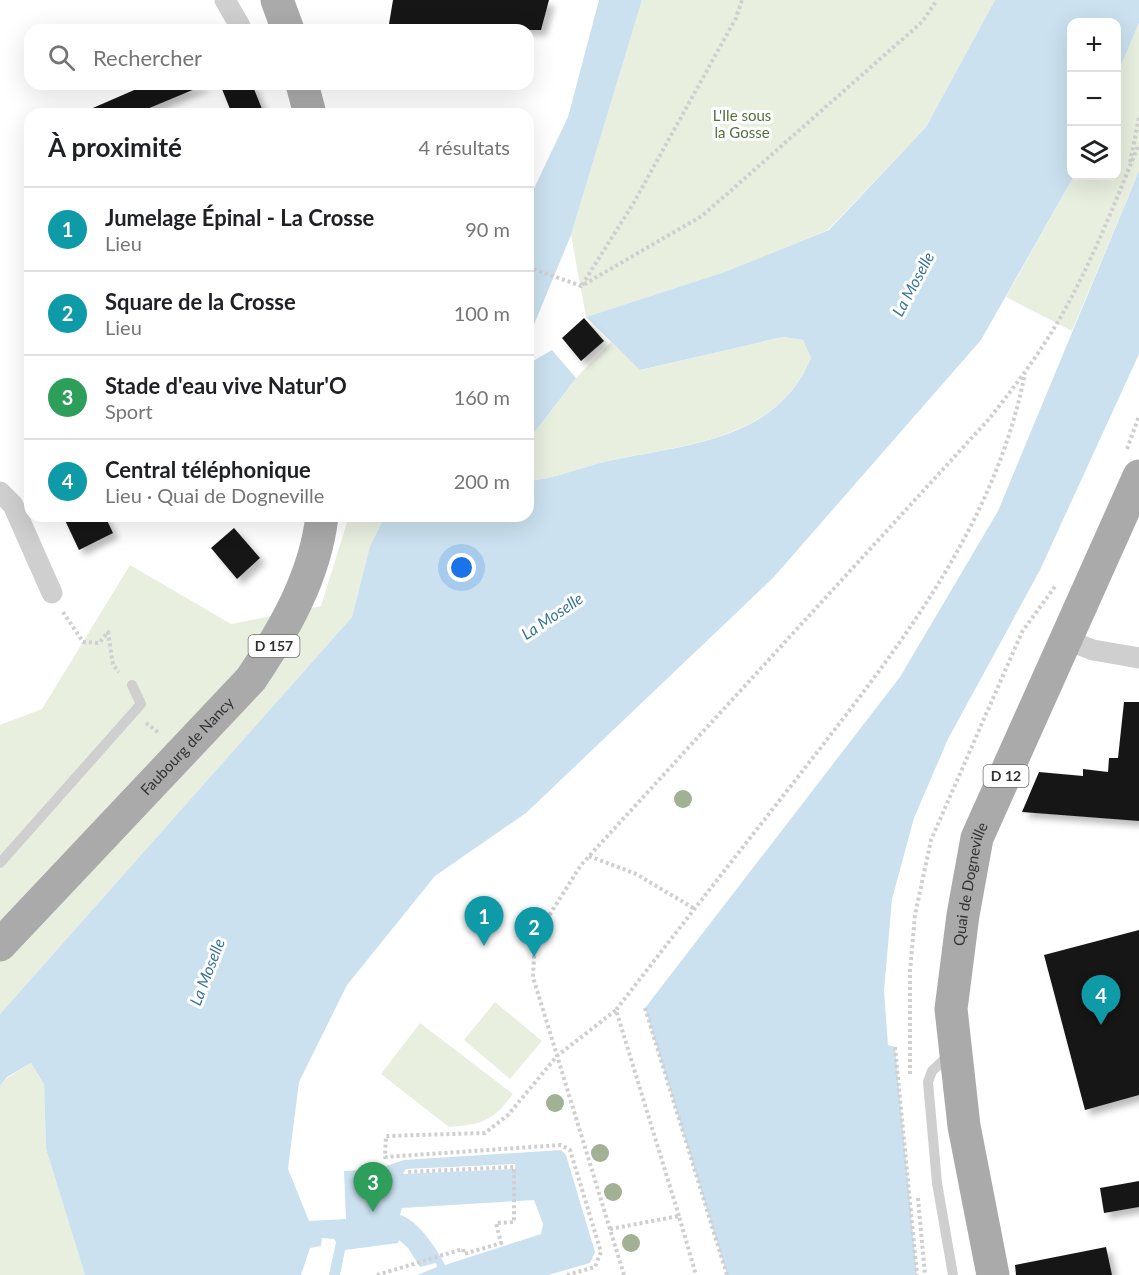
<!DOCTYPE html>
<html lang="fr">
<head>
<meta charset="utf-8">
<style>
	body { margin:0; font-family:Lato,sans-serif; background:#f2f2f2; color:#202124 }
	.controls { position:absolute; right:18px; top:18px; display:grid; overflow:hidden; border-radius:12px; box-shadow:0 6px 24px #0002 }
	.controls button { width:54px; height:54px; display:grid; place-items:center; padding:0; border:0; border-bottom:2px solid #e0e0e0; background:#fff; color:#202124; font:30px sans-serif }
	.you { position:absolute; left:462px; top:568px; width:21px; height:21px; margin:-15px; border:4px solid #fff; border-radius:50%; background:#1a73e8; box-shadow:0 0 0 9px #1a73e833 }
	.badge { display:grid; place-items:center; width:39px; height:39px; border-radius:50%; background:#111827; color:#fff; font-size:20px; font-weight:700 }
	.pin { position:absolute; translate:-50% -50px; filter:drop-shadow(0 2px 3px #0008) }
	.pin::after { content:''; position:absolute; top:32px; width:21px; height:18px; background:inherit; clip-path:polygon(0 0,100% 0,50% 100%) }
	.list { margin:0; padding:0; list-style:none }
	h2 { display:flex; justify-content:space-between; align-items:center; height:78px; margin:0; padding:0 24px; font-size:26px }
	h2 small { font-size:20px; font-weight:400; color:#757577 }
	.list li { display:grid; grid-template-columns:39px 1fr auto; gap:18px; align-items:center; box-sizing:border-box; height:84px; padding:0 24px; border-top:2px solid #e0e0e0 }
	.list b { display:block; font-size:22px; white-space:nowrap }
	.list p { margin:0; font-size:20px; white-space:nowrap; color:#757577 }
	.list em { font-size:20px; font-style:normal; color:#757577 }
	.icon { flex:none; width:33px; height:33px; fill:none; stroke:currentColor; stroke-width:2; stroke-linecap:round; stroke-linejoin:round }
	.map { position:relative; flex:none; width:1139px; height:1275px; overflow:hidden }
	.search { position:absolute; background:#fff; box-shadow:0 6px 24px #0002; left:24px; top:24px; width:510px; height:66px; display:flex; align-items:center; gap:15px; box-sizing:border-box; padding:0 21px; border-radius:18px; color:#757577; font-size:22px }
	.panel { position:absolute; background:#fff; box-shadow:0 6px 24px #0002; left:24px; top:108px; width:510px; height:414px; border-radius:18px }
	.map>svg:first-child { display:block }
	.green { fill:#e8efdf }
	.water { fill:#cbe1ef; fill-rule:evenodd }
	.building { fill:#191919; filter:url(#shadow) }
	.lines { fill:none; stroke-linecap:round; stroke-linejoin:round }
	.path { stroke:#cfcfcf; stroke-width:4; stroke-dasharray:3 3; stroke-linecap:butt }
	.lane { stroke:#cfcfcf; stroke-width:10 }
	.street { stroke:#cfcfcf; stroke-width:21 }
	.primary { stroke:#aaa; stroke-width:33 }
	.tree { fill:#a2b094 }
	.labels { text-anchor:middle; stroke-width:6; stroke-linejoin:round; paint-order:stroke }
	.shield { fill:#fff; stroke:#707070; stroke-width:1.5 }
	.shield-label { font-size:14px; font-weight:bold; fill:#323232 }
	.park-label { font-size:15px; fill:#55703c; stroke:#fff }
	.street-label { font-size:15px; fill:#323232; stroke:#fff }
	.water-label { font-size:16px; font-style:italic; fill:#3a7599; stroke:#fff }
</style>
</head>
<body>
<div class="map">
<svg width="1139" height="1275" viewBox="0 0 1139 1275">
	<defs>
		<filter id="shadow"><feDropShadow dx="5.5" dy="5.5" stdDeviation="3" flood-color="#0004"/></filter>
	</defs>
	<rect width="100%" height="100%" fill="#fff"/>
	<path class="green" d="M 642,0 L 995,0 L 926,127 L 828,230 L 726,272 L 586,317 L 571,235 Z
		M 1139,23 L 1139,171 L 1072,331 L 1006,297 L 1074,176 L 1116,176 L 1117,75 Z
		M 783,337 L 803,340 L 811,358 C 775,442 685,444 608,461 C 582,467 554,479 528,481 L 528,441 L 576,378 L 611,342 L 641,370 Z
		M 349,516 L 385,516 L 370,546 L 352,617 L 0,1014 L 0,725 L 42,709 L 130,565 L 231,624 L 321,606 Z
		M 495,1002 L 542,1041 L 510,1079 L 464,1040 Z
		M 420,1023 L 513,1094 C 492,1122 482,1124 449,1127 L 381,1074 Z
		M 31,1063 L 44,1084 L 46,1149 L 85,1275 L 0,1275 L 0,1086 L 7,1078 Z"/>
	<path class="water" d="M 599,0 L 642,0 L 571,235 L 528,339 L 528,201 L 568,117 Z
		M 995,0 L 1139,0 L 1139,23 L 1117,75 L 1116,22 L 1072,22 L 1072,176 L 1074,176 L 981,340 L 773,578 L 526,813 L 435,876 L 347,985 L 299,1082 L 288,1169 L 309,1221 L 346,1219 L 344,1171 L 377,1169 L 404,1160 L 561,1150 L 566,1155 L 595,1252 L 590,1263 L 548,1275 L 417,1275 L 437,1267 L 436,1263 L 420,1267 L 408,1248 L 399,1240 L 398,1243 L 345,1250 L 340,1275 L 329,1275 L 336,1242 L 334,1239 L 322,1238 L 321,1246 L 310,1248 L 301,1275 L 85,1275 L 46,1149 L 44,1084 L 31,1063 L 7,1077 L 0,1086 L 0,1014 L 352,617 L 370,546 L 385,516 L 528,516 L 528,481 C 554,479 582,467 608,461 C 685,444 776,442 811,358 L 803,340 L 783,337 L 640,370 L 586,317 L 725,272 L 829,230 L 926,127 ZM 515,1164 L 515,1169 L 403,1174 L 406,1169 ZM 534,1200 L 543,1224 L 541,1234 L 445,1265 C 437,1249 417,1219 400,1215 L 402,1208 Z
		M 1139,171 L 1139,354 L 1040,570 L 948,739 L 914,818 L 892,899 L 884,991 L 888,1045 L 895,1047 L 917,1275 L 727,1275 L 645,1008 L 900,677 L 998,511 Z
		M 552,350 L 576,378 L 528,441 L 528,364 Z"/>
	<path class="building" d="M 393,0 L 549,0 L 541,30 L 388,30 Z
		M 148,84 L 207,84 L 135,114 L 79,114 Z
		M 220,84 L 252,84 L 264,114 L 232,114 Z
		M 584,318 L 604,341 L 581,361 L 562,338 Z
		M 63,516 L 105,516 L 113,533 L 79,550 Z
		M 234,528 L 260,558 L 237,579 L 211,548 Z
		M 1124,702 L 1139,702 L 1139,821 L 1022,812 L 1039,772 L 1083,776 L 1083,769 L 1108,772 L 1109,758 L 1118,758 Z
		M 1139,930 L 1139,1095 L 1085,1110 L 1044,955 Z
		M 1139,1181 L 1139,1207 L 1104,1213 L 1100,1188 Z
		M 1106,1247 L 1112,1275 L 1016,1275 L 1015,1265 Z"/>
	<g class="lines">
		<path class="path" d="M 1130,162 L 1139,118
			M 528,267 L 581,286 L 702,216 L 922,22 L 937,0
			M 582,285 L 633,204 L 736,18 L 742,0
			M 1127,449 L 1139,416
			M 63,612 L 83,642 L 99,643 L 108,632 L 113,665 L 119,672
			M 146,723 L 159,733
			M 589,856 L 636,874 L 695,909
			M 645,1008 L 727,1275
			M 895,1047 L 917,1275
			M 910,1074 L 910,971 L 915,915 L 931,840 L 1022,632 L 1056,585
			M 918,1198 L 925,1275
			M 679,1216 L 616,1010 C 677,931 739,852 801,773 C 895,652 995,528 1025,373
			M 610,1229 L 679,1216 L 696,1275
			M 377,1275 L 463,1249 L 464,1254 L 501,1243 L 496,1223 L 514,1222 L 514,1167 L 406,1172
			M 567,1275 L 595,1267 L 601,1252 L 570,1150 L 561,1145 L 385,1157 L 386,1136 L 485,1133 L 508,1115 L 557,1056 L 616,1010
			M 624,1275 L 533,977 L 535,938 L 581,865 L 989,419 C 1016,385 1043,349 1064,311 C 1094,257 1116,200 1139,144"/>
		<path class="lane" d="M 0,863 L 141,704 L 132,685
			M 950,1054 L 932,1071 L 928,1082 L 937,1183 L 953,1275"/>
		<path class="street" d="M 225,0 L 240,26
			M 0,492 L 13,505 L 52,593
			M 1067,640 L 1093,650 L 1139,658"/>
		<g class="primary">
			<path d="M 277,0 L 288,30"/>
			<path d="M 302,84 L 310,114"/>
			<path id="s1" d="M 0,945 L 251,679 C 284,630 315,577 322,516"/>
			<path id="s2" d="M 993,1275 L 964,1126 L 951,1009 L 963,915 L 977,838 L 1139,476"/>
		</g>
	</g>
	<g class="tree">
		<circle cx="683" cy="799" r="9"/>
		<circle cx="555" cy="1103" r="9"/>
		<circle cx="600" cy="1153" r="9"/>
		<circle cx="613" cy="1192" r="9"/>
		<circle cx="631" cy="1243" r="9"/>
	</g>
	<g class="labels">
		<g class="shield">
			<rect x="248.5" y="635" width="51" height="22" rx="4.5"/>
			<rect x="983.5" y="765" width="45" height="22" rx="4.5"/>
		</g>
		<g class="shield-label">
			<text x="274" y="651">D 157</text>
			<text x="1006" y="781">D 12</text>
		</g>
		<g class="park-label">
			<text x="742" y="121">L'Ile sous<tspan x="742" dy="17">la Gosse</tspan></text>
		</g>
		<g class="street-label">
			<text dy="5" stroke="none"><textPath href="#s1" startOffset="273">Faubourg de Nancy</textPath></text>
			<text dy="5" stroke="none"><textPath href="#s2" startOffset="396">Quai de Dogneville</textPath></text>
		</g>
		<g class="water-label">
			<text transform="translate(913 284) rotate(-62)" y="6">La Moselle</text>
			<text transform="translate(552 616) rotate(-34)" y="6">La Moselle</text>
			<text transform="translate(207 972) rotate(-69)" y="6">La Moselle</text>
		</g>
	</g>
</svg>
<div class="controls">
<button>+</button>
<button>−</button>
<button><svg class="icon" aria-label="layers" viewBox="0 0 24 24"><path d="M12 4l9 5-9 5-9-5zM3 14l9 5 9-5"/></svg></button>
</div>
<div class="you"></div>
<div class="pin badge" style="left:484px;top:946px;background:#0f9aa8">1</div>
<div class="pin badge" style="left:534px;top:957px;background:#0f9aa8">2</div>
<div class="pin badge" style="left:373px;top:1212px;background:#2e9e5b">3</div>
<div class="pin badge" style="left:1101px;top:1025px;background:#0f9aa8">4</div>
<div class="search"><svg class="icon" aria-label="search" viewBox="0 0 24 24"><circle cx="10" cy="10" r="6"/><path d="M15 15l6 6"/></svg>Rechercher</div>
<section class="panel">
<h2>À proximité<small>4 résultats</small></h2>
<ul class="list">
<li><span class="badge" style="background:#0f9aa8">1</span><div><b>Jumelage Épinal - La Crosse</b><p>Lieu</p></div><em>90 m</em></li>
<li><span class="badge" style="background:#0f9aa8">2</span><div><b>Square de la Crosse</b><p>Lieu</p></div><em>100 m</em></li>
<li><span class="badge" style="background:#2e9e5b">3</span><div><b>Stade d'eau vive Natur'O</b><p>Sport</p></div><em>160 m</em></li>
<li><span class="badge" style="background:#0f9aa8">4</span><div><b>Central téléphonique</b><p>Lieu · Quai de Dogneville</p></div><em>200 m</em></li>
</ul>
</section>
</div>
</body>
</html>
